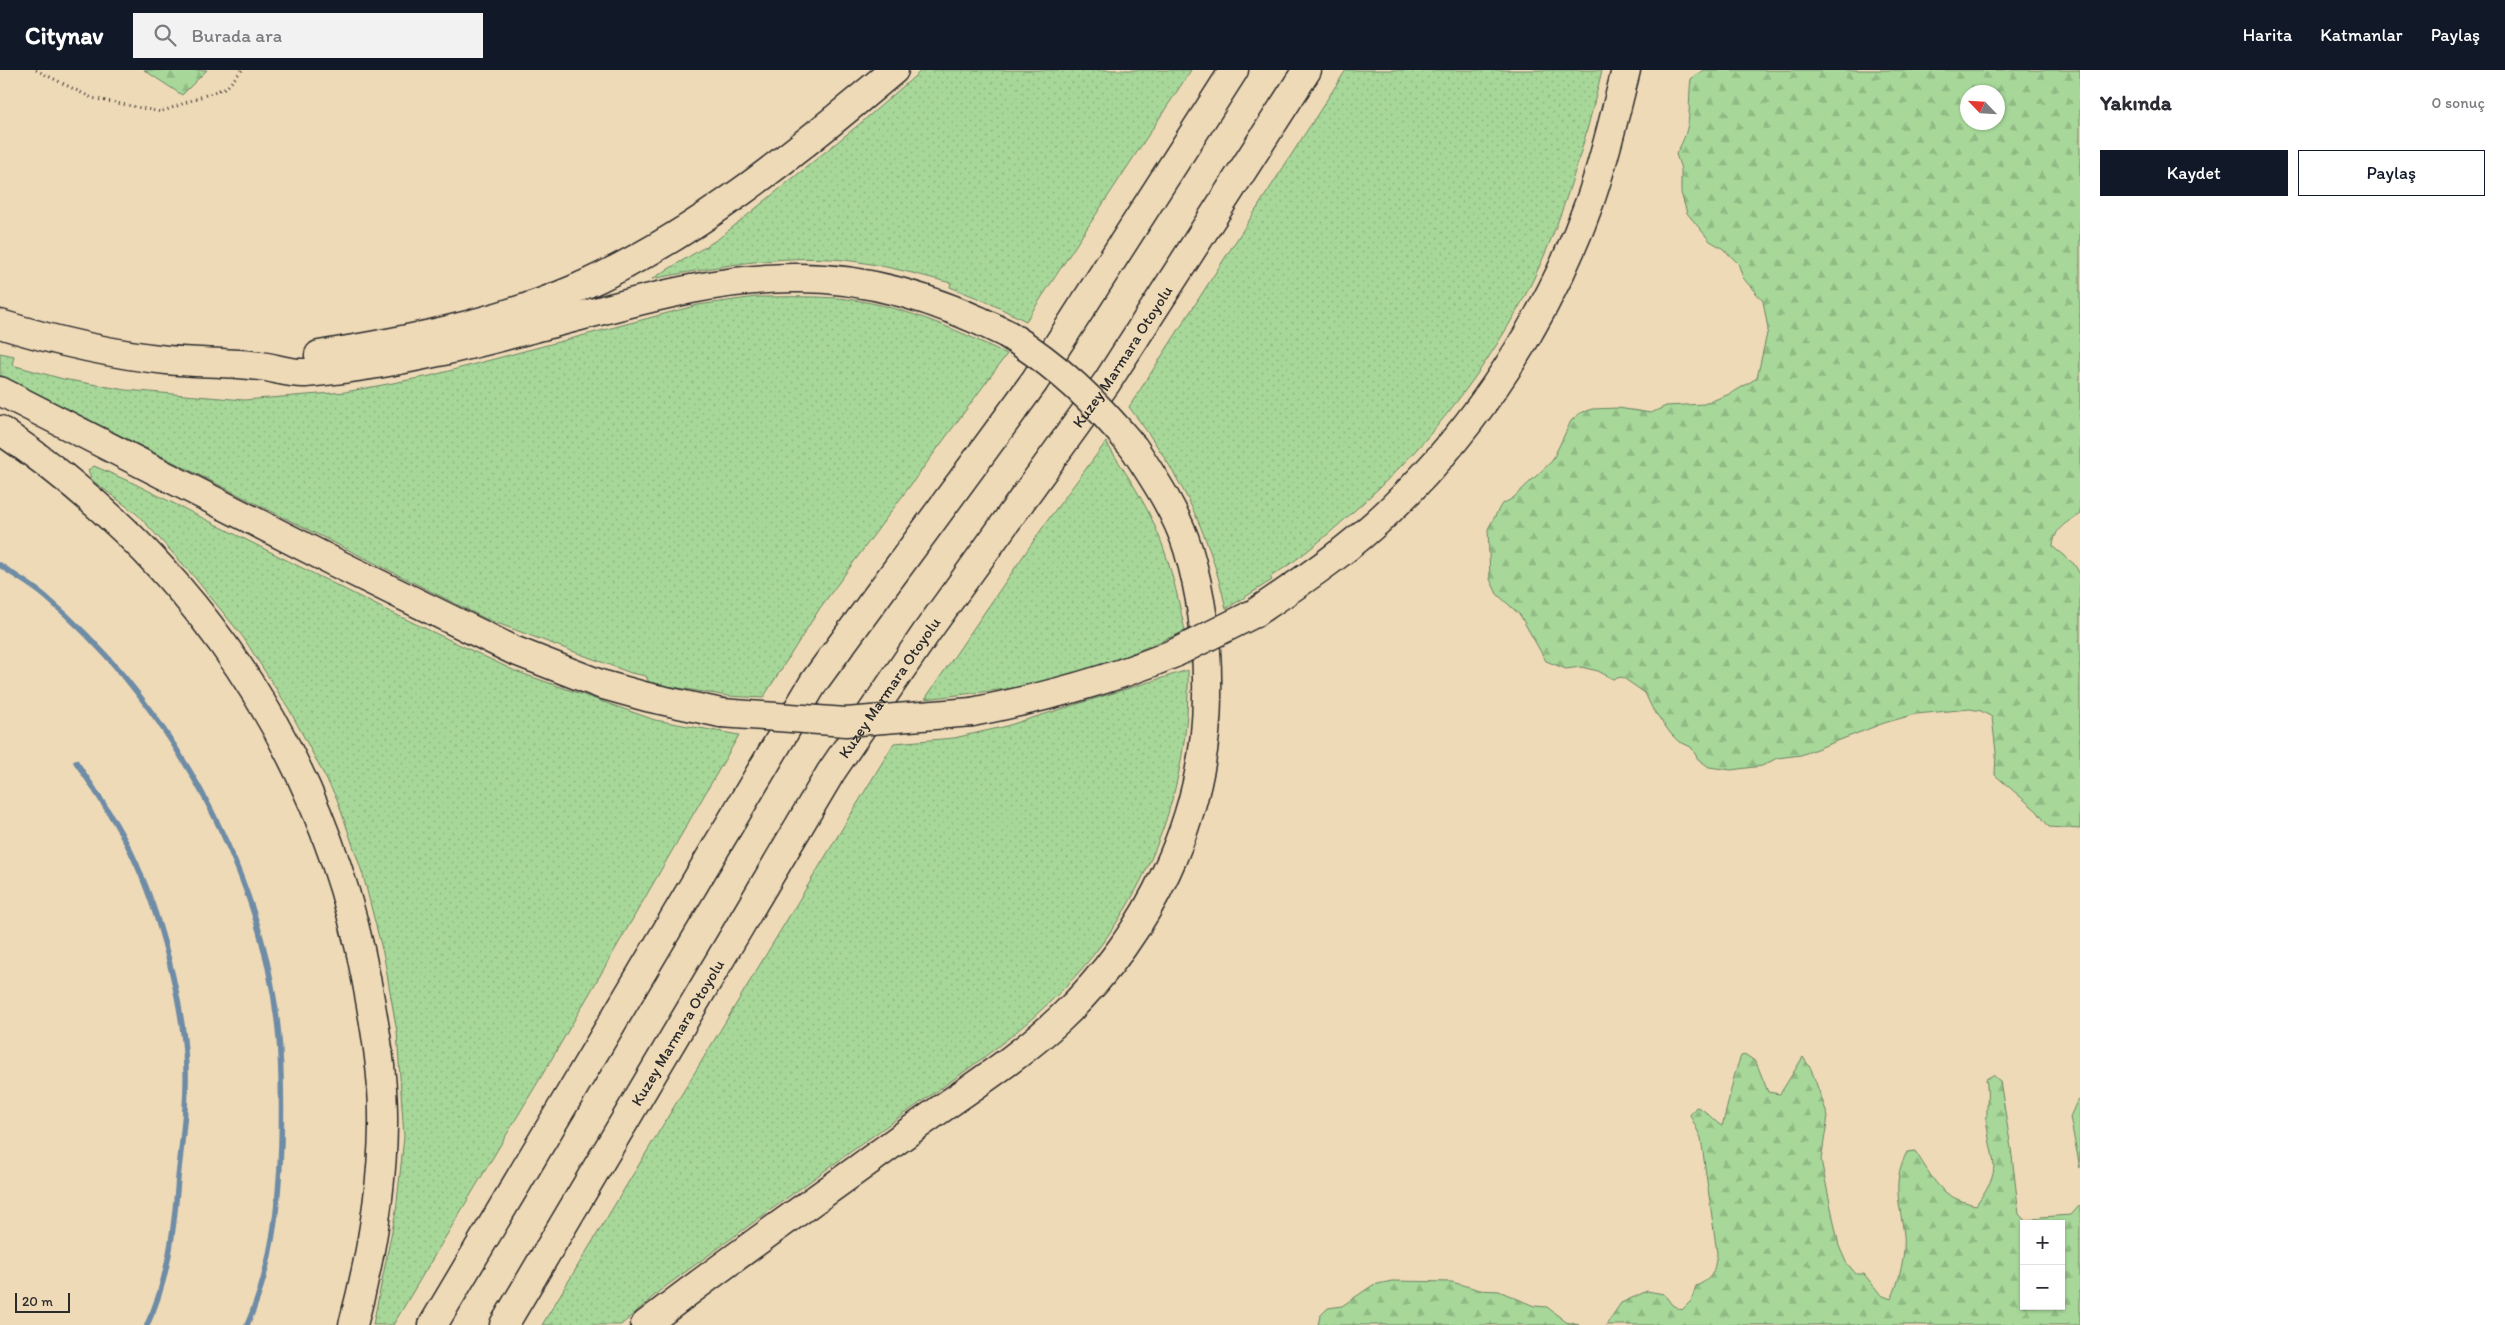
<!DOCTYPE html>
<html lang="tr">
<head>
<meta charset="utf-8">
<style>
	body { margin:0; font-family:Itim,sans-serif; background:#f2f2f3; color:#2b2b33 }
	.controls { position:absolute; right:15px; bottom:15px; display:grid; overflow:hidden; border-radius:0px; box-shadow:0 1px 4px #0004 }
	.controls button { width:45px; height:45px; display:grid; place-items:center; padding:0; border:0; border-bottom:1px solid #e1e1e2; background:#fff; color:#2b2b33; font:25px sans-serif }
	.compass { position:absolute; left:1960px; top:15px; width:45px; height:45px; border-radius:50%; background:#fff; box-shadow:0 1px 4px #0004; rotate:295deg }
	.scale { position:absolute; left:15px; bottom:12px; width:55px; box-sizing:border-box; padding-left:5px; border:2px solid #2b2b2b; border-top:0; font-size:14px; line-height:18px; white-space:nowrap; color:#2b2b2b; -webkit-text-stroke:4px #efdab8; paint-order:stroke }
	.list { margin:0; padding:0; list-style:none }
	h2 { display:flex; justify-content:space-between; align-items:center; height:65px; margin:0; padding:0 20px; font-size:21px }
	h2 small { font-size:16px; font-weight:400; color:#7c7c81 }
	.actions { display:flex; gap:10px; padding:15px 20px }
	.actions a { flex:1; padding:11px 0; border:1px solid #111827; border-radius:0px; text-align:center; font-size:18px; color:#111827 }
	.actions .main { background:#111827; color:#fff }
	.icon { flex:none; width:28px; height:28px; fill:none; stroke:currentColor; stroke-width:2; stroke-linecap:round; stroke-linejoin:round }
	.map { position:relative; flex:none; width:2080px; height:1255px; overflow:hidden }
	header { display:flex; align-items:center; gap:30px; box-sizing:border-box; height:70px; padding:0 25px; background:#111827; color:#fff }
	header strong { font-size:24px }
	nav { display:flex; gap:28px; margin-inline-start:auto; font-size:18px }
	.search { width:350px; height:45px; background:#f2f2f3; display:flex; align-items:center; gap:12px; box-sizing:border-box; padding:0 18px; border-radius:0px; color:#7c7c81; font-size:19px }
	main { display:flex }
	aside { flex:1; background:#fff }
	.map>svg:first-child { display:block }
	.grass { fill:url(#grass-dots); stroke:#698262 }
	.forest { fill:url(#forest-firs); stroke:#698262; fill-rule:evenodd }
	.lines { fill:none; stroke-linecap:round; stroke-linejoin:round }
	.stream { stroke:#6e8ca5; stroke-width:5.5 }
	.highway-casing { stroke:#2b2b2b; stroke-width:31 }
	.path { stroke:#2b2b2b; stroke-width:3; stroke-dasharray:1 4; stroke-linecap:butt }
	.highway { stroke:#efdab8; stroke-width:28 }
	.highway-bridge-casing { stroke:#2b2b2b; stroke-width:31; stroke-linecap:butt }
	.highway-bridge { stroke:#efdab8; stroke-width:28 }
	.labels { text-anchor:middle; stroke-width:4.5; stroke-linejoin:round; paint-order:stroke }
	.street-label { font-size:16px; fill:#2b2b2b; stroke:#efdab8 }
</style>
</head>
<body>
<header>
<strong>Citynav</strong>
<div class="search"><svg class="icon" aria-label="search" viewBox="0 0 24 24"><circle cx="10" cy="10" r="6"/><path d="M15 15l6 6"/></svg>Burada ara</div>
<nav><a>Harita</a><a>Katmanlar</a><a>Paylaş</a></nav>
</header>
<main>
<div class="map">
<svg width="2080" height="1255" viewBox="0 0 2080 1255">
	<defs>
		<pattern id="grass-dots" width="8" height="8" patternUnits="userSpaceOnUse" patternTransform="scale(1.25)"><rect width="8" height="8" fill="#a7d899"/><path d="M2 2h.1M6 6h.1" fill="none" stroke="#90ba84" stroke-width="1.8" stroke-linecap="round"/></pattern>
		<pattern id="forest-firs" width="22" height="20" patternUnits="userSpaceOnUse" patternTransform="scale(1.25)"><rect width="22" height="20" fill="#a7d899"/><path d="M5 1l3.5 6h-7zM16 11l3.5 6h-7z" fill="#90ba84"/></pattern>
	</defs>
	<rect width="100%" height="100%" fill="#efdab8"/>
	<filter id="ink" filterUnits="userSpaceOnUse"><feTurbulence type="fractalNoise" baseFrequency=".02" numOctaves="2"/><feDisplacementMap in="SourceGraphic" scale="10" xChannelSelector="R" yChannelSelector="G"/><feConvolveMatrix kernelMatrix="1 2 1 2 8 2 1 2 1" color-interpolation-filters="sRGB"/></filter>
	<g filter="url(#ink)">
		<path class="grass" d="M 922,0 L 1191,0 L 1026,251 L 985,231 L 950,217 L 951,213 C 916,204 880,194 844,190 C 779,184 715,197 652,209 L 718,169 L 862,52 Z
			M 1346,0 L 1602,0 C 1585,73 1564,147 1531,214 C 1490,296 1431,371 1364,432 C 1334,459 1305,486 1270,507 L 1272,510 L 1226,539 C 1209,460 1178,401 1129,337 Z
			M 756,227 C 783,227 810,226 837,228 C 897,233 953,258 1007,284 L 820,538 L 763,628 L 728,626 L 649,613 L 646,606 L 631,603 L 486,549 L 0,305 L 0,283 L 14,286 L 12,295 L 63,309 L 126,320 L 244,330 L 345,322 L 430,306 L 698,235 Z
			M 1106,372 C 1118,392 1132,411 1143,432 C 1165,471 1176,517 1185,561 L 1114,591 L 1039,615 L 925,629 L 1050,447 Z
			M 94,396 L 133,413 L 380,537 L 515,601 L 655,650 L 739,665 L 554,985 L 393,1255 L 373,1255 L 396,1141 L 404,1067 L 397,962 L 384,887 L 363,805 L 337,729 L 289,639 L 243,567 L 191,503 L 138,445 L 92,410 L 88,400 Z
			M 1188,600 C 1191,724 1143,844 1051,931 C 1000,980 939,1019 881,1060 C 807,1113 735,1166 662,1219 L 621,1255 L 542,1255 L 894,673 L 954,668 L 1003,657 Z"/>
		<path class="forest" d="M 144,0 L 207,0 L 182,25 Z
			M 1703,0 L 2080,0 L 2080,444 C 2066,453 2054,458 2053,477 L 2074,494 L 2080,504 L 2080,759 L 2049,757 L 2037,741 L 1995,705 L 1996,682 L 1992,647 L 1981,641 L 1970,639 L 1916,644 L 1884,653 L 1801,685 L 1777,688 L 1762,696 L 1731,700 L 1709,697 L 1698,689 L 1691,677 L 1678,671 L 1671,664 L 1652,638 L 1645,623 L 1622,607 L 1613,609 L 1598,601 L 1581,597 L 1566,599 L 1546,591 L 1520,545 L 1497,524 L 1490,509 L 1488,459 L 1501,435 L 1513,428 L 1552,391 L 1571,351 L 1580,343 L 1592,339 L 1618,338 L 1651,343 L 1666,336 L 1704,334 L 1732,323 L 1757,308 L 1768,259 L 1763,231 L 1743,208 L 1738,193 L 1722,178 L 1710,171 L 1687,143 L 1681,123 L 1681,99 L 1676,84 C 1694,54 1687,41 1691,9 ZM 1998,22 L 1998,52 L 1968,52 L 1968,22 Z
			M 1746,985 L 1756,992 L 1768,1022 L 1780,1024 L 1803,987 L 1811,999 L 1828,1046 L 1821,1090 L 1839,1176 L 1846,1192 L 1856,1204 L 1864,1204 L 1881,1225 L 1891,1229 C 1899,1214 1906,1182 1904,1165 C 1900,1133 1891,1112 1907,1082 L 1915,1081 C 1935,1111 1939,1127 1976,1135 C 2004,1095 1992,1098 1987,1055 C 1986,1040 1989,1024 1986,1009 L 1993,1005 L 2000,1011 L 2011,1078 L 2019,1144 L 2026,1152 L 2041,1147 L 2071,1145 L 2080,1135 L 2080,1255 L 1606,1255 L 1621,1233 L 1647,1221 L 1664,1224 L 1672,1235 L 1682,1240 L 1691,1231 L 1696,1216 C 1714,1208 1714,1202 1717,1183 L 1701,1068 L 1690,1045 L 1696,1037 C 1706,1039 1713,1051 1722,1056 C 1729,1033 1732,1008 1741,986 ZM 2024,1154 L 2061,1154 L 2061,1236 L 2024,1236 Z
			M 2080,1030 L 2080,1098 L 2070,1047 L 2077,1031 Z
			M 1392,1211 L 1452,1212 L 1480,1220 L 1499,1221 L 1534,1236 L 1547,1237 L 1566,1252 L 1579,1255 L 1318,1255 L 1320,1246 L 1328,1238 L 1342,1236 L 1373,1215 Z"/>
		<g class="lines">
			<path class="stream" d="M 0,495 C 15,506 32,515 46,527 C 168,631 261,798 278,958 C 282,996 282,1035 281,1074 C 279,1134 272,1199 247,1255
				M 76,692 C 96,721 115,750 131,782 C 159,840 184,934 186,998 C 187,1034 182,1072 178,1108 C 174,1158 169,1209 147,1255"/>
			<g class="highway-casing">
				<g id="highway">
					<path d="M 0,254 C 55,271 110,284 167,290 C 198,293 230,292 260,296 C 276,298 290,304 306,303 C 394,296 479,273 565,250 C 641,230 719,207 799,208 C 872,208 942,231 1007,264"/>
					<path d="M 319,285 C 405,271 494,254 575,219 C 694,167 795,83 894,0"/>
					<path d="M 0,321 L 334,492 L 513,580 L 600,614 L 647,627 L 721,643"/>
					<path d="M 0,360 C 193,490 322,679 366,908 C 375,956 384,1006 383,1056 C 382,1123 370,1191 353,1255"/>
					<path d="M 1255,543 C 1302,511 1349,480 1390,440 C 1478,356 1549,246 1590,131 C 1605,88 1615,44 1626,0"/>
					<path d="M 972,642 C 1042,628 1109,611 1175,583"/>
					<path d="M 433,1255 L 814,612 L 1034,312 L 1234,0"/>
					<path id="s1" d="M 504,1255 L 831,702 L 926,563 L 1107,312 L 1307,0"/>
					<path d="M 645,1255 C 733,1186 825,1124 914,1058 C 964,1022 1016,990 1061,948 C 1148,865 1206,749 1207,627 C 1208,579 1202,526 1188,479 C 1177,443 1155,410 1134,378"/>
				</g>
			</g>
			<path class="path" d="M 36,0 L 92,28 L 161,42 L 227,17 L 242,0"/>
			<use href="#highway" class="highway"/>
			<g class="highway-bridge-casing">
				<path id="highway-bridge" d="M 1007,264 C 1058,296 1096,332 1134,378
					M 1175,583 L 1255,543
					M 721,643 L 846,652 L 972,642"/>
			</g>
			<use href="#highway-bridge" class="highway-bridge"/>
		</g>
	</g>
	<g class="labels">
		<g class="street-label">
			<text dy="6" stroke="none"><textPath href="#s1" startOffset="1150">Kuzey Marmara Otoyolu</textPath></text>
			<text dy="6" stroke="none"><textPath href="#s1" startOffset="745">Kuzey Marmara Otoyolu</textPath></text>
			<text dy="6" stroke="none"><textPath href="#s1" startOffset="340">Kuzey Marmara Otoyolu</textPath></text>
		</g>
	</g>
</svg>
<div class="controls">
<button>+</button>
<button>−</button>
</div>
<svg class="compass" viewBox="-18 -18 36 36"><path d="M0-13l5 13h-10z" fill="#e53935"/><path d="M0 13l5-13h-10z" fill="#7c7c81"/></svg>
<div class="scale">20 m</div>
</div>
<aside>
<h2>Yakında<small>0 sonuç</small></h2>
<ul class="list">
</ul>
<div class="actions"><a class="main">Kaydet</a><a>Paylaş</a></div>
</aside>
</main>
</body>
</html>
